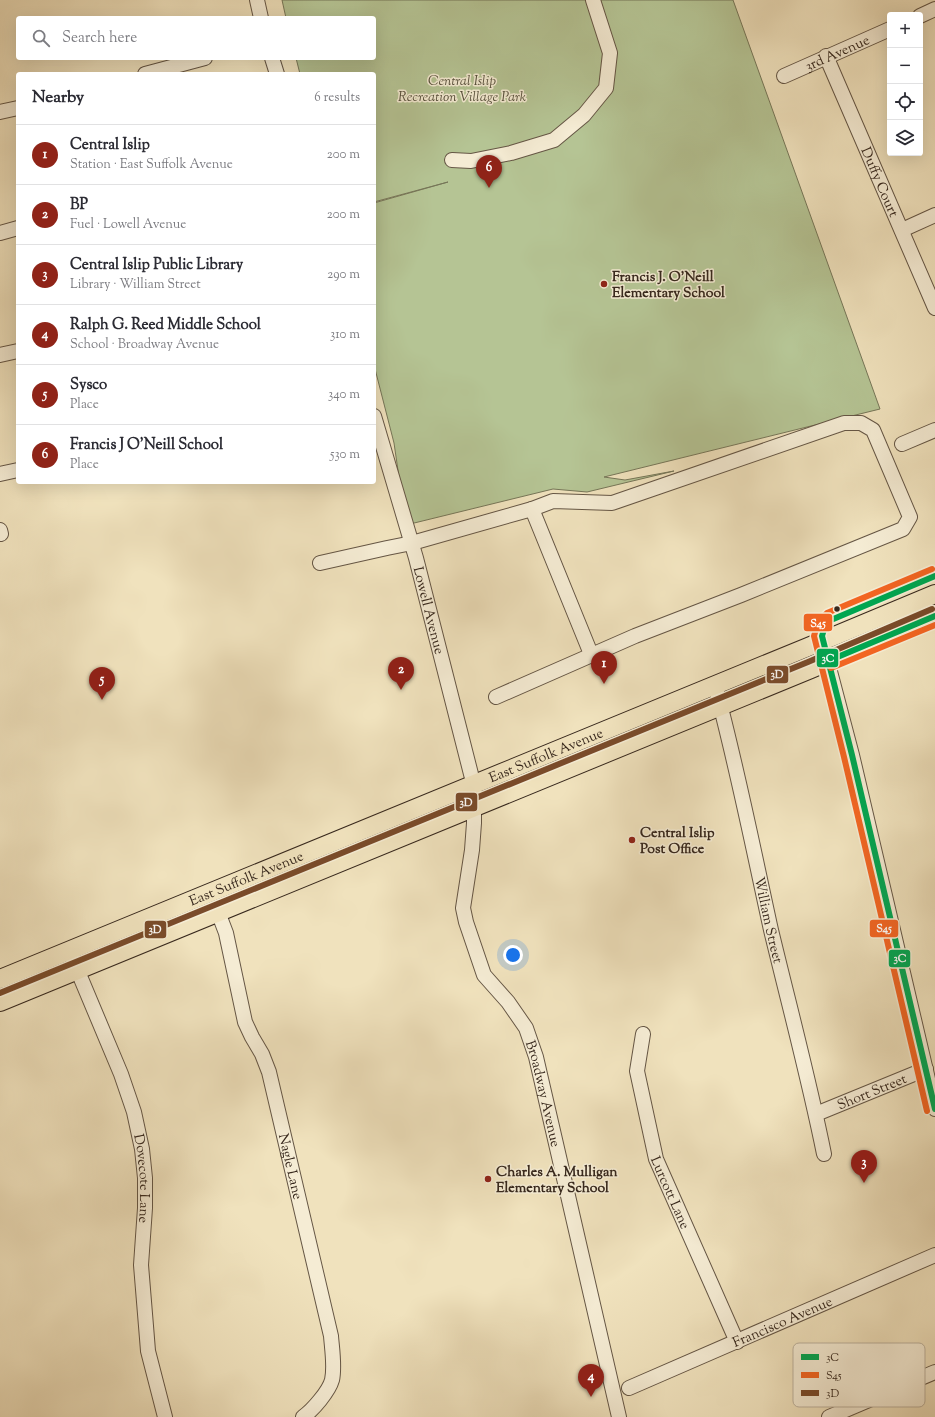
<!DOCTYPE html>
<html lang="en">
<head>
<meta charset="utf-8">
<style>
	body { margin:0; font-family:"Sorts Mill Goudy",serif; background:#f7f7f7; color:#2b2b33 }
	.controls { position:absolute; right:12px; top:12px; display:grid; overflow:hidden; border-radius:4px; box-shadow:0 4px 16px #0002 }
	.controls button { width:36px; height:36px; display:grid; place-items:center; padding:0; border:0; border-bottom:1px solid #e1e1e2; background:#fff; color:#2b2b33; font:20px sans-serif }
	.you { position:absolute; left:513px; top:955px; width:14px; height:14px; margin:-10px; border:3px solid #fff; border-radius:50%; background:#1a73e8; box-shadow:0 0 0 6px #1a73e833 }
	.badge { display:grid; place-items:center; width:26px; height:26px; border-radius:50%; background:#8f2418; color:#fff; font-size:13px; font-weight:700 }
	.pin { position:absolute; translate:-50% -33px; filter:drop-shadow(0 1px 2px #0008) }
	.pin::after { content:''; position:absolute; top:21px; width:14px; height:12px; background:inherit; clip-path:polygon(0 0,100% 0,50% 100%) }
	.list { margin:0; padding:0; list-style:none }
	h2 { display:flex; justify-content:space-between; align-items:center; height:52px; margin:0; padding:0 16px; font-size:17px }
	h2 small { font-size:13px; font-weight:400; color:#7c7c81 }
	.list li { display:grid; grid-template-columns:26px 1fr auto; gap:12px; align-items:center; box-sizing:border-box; height:60px; padding:0 16px; border-top:1px solid #e1e1e2 }
	.list b { display:block; font-size:15px; white-space:nowrap }
	.list p { margin:0; font-size:13px; white-space:nowrap; color:#7c7c81 }
	.list em { font-size:13px; font-style:normal; color:#7c7c81 }
	.icon { flex:none; width:22px; height:22px; fill:none; stroke:currentColor; stroke-width:2; stroke-linecap:round; stroke-linejoin:round }
	.map { position:relative; flex:none; width:935px; height:1417px; overflow:hidden }
	.search { position:absolute; background:#fff; box-shadow:0 4px 16px #0002; left:16px; top:16px; width:360px; height:44px; display:flex; align-items:center; gap:10px; box-sizing:border-box; padding:0 14px; border-radius:4px; color:#7c7c81; font-size:15px }
	.panel { position:absolute; background:#fff; box-shadow:0 4px 16px #0002; left:16px; top:72px; width:360px; height:412px; border-radius:4px }
	.map>svg:first-child { display:block }
	.green { fill:#b5c494; stroke:#767658 }
	.lines { fill:none; stroke-linecap:round; stroke-linejoin:round }
	.minor-casing { stroke:#655645; stroke-width:16 }
	.major-casing { stroke:#37281d; stroke-width:20 }
	.minor { stroke:#f5ecd4; stroke-width:14 }
	.major { stroke:#f0e2bd; stroke-width:18 }
	.bus-1-casing { stroke:#f5ecd4; stroke-width:9 }
	.bus-2-casing { stroke:#f5ecd4; stroke-width:9 }
	.bus-3-casing { stroke:#f5ecd4; stroke-width:9 }
	.bus-1 { stroke:#00a651; stroke-width:6 }
	.bus-2 { stroke:#f26522; stroke-width:6 }
	.bus-3 { stroke:#7a4b2a; stroke-width:6 }
	.poi-dot { fill:#8f2418; stroke:#f5ecd4; stroke-width:1.5 }
	.bus-dot { fill:#37281d; stroke:#f5ecd4; stroke-width:1.5 }
	.labels { text-anchor:middle; stroke-width:3; stroke-linejoin:round; paint-order:stroke }
	.street-label { font-size:14px; fill:#37281d; stroke:#f5ecd4 }
	.park-label { font-size:14px; font-style:italic; fill:#564f3b; stroke:#f5ecd4 }
	.poi-label { font-size:14px; font-weight:bold; fill:#37281d; stroke:#f5ecd4; text-anchor:start }
	.key { fill:#f5ecd4; stroke:#bcb19d; stroke-width:1 }
	.key-label { font-size:11px; fill:#37281d }
	.line-badge { stroke:#f5ecd4; stroke-width:1.5 }
	.badge-label { font-size:11px; text-anchor:middle; font-weight:bold; fill:#fff }
</style>
</head>
<body>
<div class="map">
<svg width="935" height="1417" viewBox="0 0 935 1417">
	<rect width="100%" height="100%" fill="#f0e2bd"/>
	<filter id="stains"><feTurbulence type="fractalNoise" baseFrequency=".005" numOctaves="4"/><feColorMatrix values="0 0 0 0 .2 0 0 0 0 .09 0 0 0 0 .02 0 0 0 .5 -.17"/></filter>
	<radialGradient id="worn" r=".72"><stop offset=".6" stop-color="#630" stop-opacity="0"/><stop offset="1" stop-color="#630" stop-opacity=".3"/></radialGradient>
	<path class="green" d="M 282,0 L 733,0 L 880,409 L 604,477 L 625,480 L 674,471 L 587,492 L 553,489 L 406,525 L 394,443 L 374,365 L 374,203 L 448,182 L 374,202 L 374,74 L 300,74 L 296,58 L 374,58 L 374,18 L 286,18 Z"/>
	<g class="lines">
		<g class="minor-casing">
			<g id="minor">
				<path d="M 257,0 L 261,18"/>
				<path d="M 920,16 L 935,9"/>
				<path id="s1" d="M 826,56 L 935,308"/>
				<path d="M 272,58 L 277,74"/>
				<path d="M 145,74 L 205,58"/>
				<path id="s2" d="M 784,76 L 890,29"/>
				<path d="M 0,112 L 18,108"/>
				<path d="M 452,160 L 471,161 L 511,153 L 554,140 L 584,115 L 606,88 L 610,53 L 593,0"/>
				<path d="M 902,230 L 935,215"/>
				<path d="M 0,233 L 18,228"/>
				<path d="M 0,355 L 18,351"/>
				<path id="s3" d="M 374,416 L 416,558 L 472,778 L 474,791 L 474,823 L 472,850 L 463,908 L 466,922 L 484,975 L 508,1002 L 526,1028 L 536,1057 L 619,1417"/>
				<path d="M 902,444 L 935,430"/>
				<path d="M 0,474 L 18,470"/>
				<path d="M 532,509 L 591,654"/>
				<path d="M 0,530 L 1,534"/>
				<path d="M 320,563 L 387,548 L 412,543 L 532,509 L 553,501 L 612,503 L 844,423 L 861,423 L 873,430 L 910,517 L 903,529 L 741,595 L 635,636 L 496,697"/>
				<path d="M 822,641 L 852,755 L 935,1109"/>
				<path id="s4" d="M 715,685 C 737,766 753,848 771,930 C 789,1005 809,1079 824,1154"/>
				<path id="s5" d="M 218,912 L 226,933 L 245,1022 L 252,1037 L 262,1054 L 269,1072 L 331,1336 C 332,1349 335,1367 332,1380 C 329,1391 313,1410 303,1417"/>
				<path id="s6" d="M 69,950 L 121,1074 L 134,1112 L 142,1149 L 145,1178 L 145,1208 L 141,1265 L 146,1326 L 148,1351 L 165,1417"/>
				<path id="s7" d="M 643,1034 L 637,1071 L 656,1159 L 737,1342"/>
				<path id="s8" d="M 816,1114 L 926,1069"/>
				<path id="s9" d="M 629,1388 L 935,1255"/>
				<path d="M 829,1417 L 935,1372"/>
			</g>
		</g>
		<g class="major-casing">
			<g id="major">
				<path id="s10" d="M 0,979 L 808,647 L 935,594"/>
				<path d="M 0,1002 L 811,669 L 935,616"/>
			</g>
		</g>
		<use href="#minor" class="minor"/>
		<use href="#major" class="major"/>
		<g class="bus-1-casing">
			<path id="bus-1" d="M 935,576 L 831,620 L 825,626 L 822,636 L 852,755 L 935,1109
				M 828,661 L 935,616"/>
		</g>
		<g class="bus-2-casing">
			<path id="bus-2" d="M 831,668 L 935,625
				M 927,1111 L 844,757 L 814,636 L 818,622 L 827,613 L 932,569"/>
		</g>
		<g class="bus-3-casing">
			<path id="bus-3" d="M 0,993 L 808,662 L 932,609"/>
		</g>
		<use href="#bus-1" class="bus-1"/>
		<use href="#bus-2" class="bus-2"/>
		<use href="#bus-3" class="bus-3"/>
	</g>
	<g class="poi-dot">
		<circle cx="604" cy="284" r="4"/>
		<circle cx="632" cy="840" r="4"/>
		<circle cx="488" cy="1179" r="4"/>
	</g>
	<circle class="bus-dot" cx="837" cy="609" r="3.5"/>
	<g class="labels">
		<g class="street-label">
			<text dy="5" stroke="none"><textPath href="#s2" startOffset="58">3rd Avenue</textPath></text>
			<text dy="5" stroke="none"><textPath href="#s1" startOffset="137">Duffy Court</textPath></text>
			<text dy="5" stroke="none"><textPath href="#s3" startOffset="202">Lowell Avenue</textPath></text>
			<text dy="5" stroke="none"><textPath href="#s10" startOffset="590">East Suffolk Avenue</textPath></text>
			<text dy="5" stroke="none"><textPath href="#s10" startOffset="266">East Suffolk Avenue</textPath></text>
			<text dy="5" stroke="none"><textPath href="#s4" startOffset="241">William Street</textPath></text>
			<text dy="5" stroke="none"><textPath href="#s8" startOffset="60">Short Street</textPath></text>
			<text dy="5" stroke="none"><textPath href="#s3" startOffset="712">Broadway Avenue</textPath></text>
			<text dy="5" stroke="none"><textPath href="#s5" startOffset="266">Nagle Lane</textPath></text>
			<text dy="5" stroke="none"><textPath href="#s6" startOffset="242">Dovecote Lane</textPath></text>
			<text dy="5" stroke="none"><textPath href="#s7" startOffset="164">Lurcott Lane</textPath></text>
			<text dy="5" stroke="none"><textPath href="#s9" startOffset="167">Francisco Avenue</textPath></text>
		</g>
		<g class="park-label">
			<text x="462" y="85">Central Islip<tspan x="462" dy="16">Recreation Village Park</tspan></text>
		</g>
		<g class="poi-label">
			<text x="612" y="281">Francis J. O'Neill<tspan x="612" dy="16">Elementary School</tspan></text>
			<text x="640" y="837">Central Islip<tspan x="640" dy="16">Post Office</tspan></text>
			<text x="496" y="1176">Charles A. Mulligan<tspan x="496" dy="16">Elementary School</tspan></text>
		</g>
	</g>
	<rect x="793" y="1343" width="132" height="64" rx="6" class="key"/>
	<rect x="801" y="1354" width="18" height="6" fill="#00a651"/>
	<rect x="801" y="1372" width="18" height="6" fill="#f26522"/>
	<rect x="801" y="1390" width="18" height="6" fill="#7a4b2a"/>
	<g class="key-label">
		<text x="826" y="1361">3C</text>
		<text x="826" y="1379">S45</text>
		<text x="826" y="1397">3D</text>
	</g>
	<g class="line-badge">
		<rect x="803" y="613" width="30" height="19" rx="4" fill="#f26522"/>
		<rect x="816" y="648" width="23" height="20" rx="4" fill="#00a651"/>
		<rect x="766" y="665" width="23" height="19" rx="4" fill="#7a4b2a"/>
		<rect x="455" y="792" width="23" height="20" rx="4" fill="#7a4b2a"/>
		<rect x="869" y="919" width="30" height="19" rx="4" fill="#f26522"/>
		<rect x="144" y="920" width="23" height="19" rx="4" fill="#7a4b2a"/>
		<rect x="888" y="949" width="23" height="19" rx="4" fill="#00a651"/>
	</g>
	<g class="badge-label">
		<text x="818" y="627">S45</text>
		<text x="828" y="662">3C</text>
		<text x="777" y="678">3D</text>
		<text x="466" y="806">3D</text>
		<text x="884" y="932">S45</text>
		<text x="155" y="933">3D</text>
		<text x="900" y="962">3C</text>
	</g>
	<rect width="100%" height="100%" filter="url(#stains)"/>
	<rect width="100%" height="100%" fill="url(#worn)"/>
</svg>
<div class="controls">
<button>+</button>
<button>−</button>
<button><svg class="icon" aria-label="locate" viewBox="0 0 24 24"><circle cx="12" cy="12" r="6"/><path d="M12 2v4M12 18v4M2 12h4M18 12h4"/></svg></button>
<button><svg class="icon" aria-label="layers" viewBox="0 0 24 24"><path d="M12 4l9 5-9 5-9-5zM3 14l9 5 9-5"/></svg></button>
</div>
<div class="you"></div>
<div class="pin badge" style="left:604px;top:684px">1</div>
<div class="pin badge" style="left:401px;top:690px">2</div>
<div class="pin badge" style="left:864px;top:1183px">3</div>
<div class="pin badge" style="left:591px;top:1397px">4</div>
<div class="pin badge" style="left:102px;top:700px">5</div>
<div class="pin badge" style="left:489px;top:188px">6</div>
<div class="search"><svg class="icon" aria-label="search" viewBox="0 0 24 24"><circle cx="10" cy="10" r="6"/><path d="M15 15l6 6"/></svg>Search here</div>
<section class="panel">
<h2>Nearby<small>6 results</small></h2>
<ul class="list">
<li><span class="badge">1</span><div><b>Central Islip</b><p>Station · East Suffolk Avenue</p></div><em>200 m</em></li>
<li><span class="badge">2</span><div><b>BP</b><p>Fuel · Lowell Avenue</p></div><em>200 m</em></li>
<li><span class="badge">3</span><div><b>Central Islip Public Library</b><p>Library · William Street</p></div><em>290 m</em></li>
<li><span class="badge">4</span><div><b>Ralph G. Reed Middle School</b><p>School · Broadway Avenue</p></div><em>310 m</em></li>
<li><span class="badge">5</span><div><b>Sysco</b><p>Place</p></div><em>340 m</em></li>
<li><span class="badge">6</span><div><b>Francis J O'Neill School</b><p>Place</p></div><em>530 m</em></li>
</ul>
</section>
</div>
</body>
</html>
